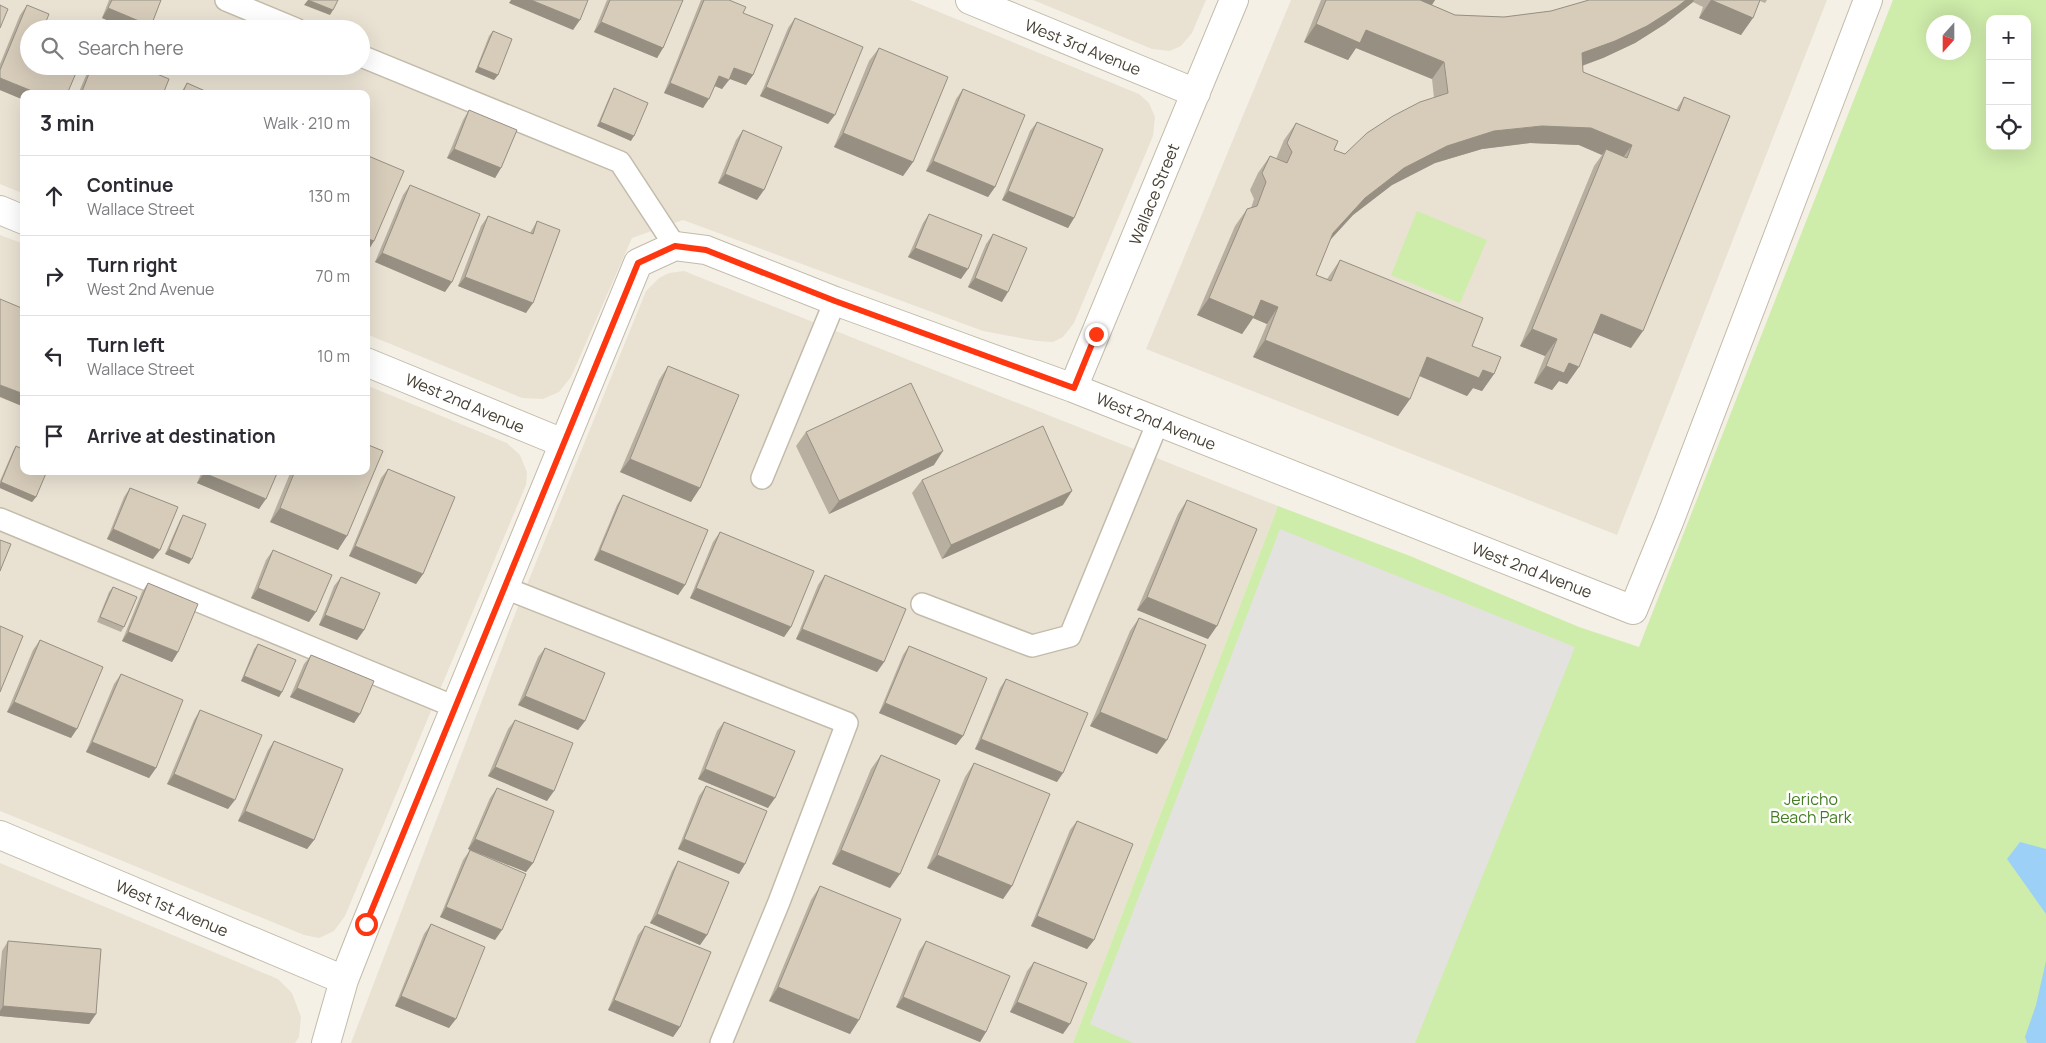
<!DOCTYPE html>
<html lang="en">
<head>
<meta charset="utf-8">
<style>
	body { margin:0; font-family:Manrope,sans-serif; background:#f2f2f3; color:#2b2b33 }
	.controls { position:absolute; right:15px; top:15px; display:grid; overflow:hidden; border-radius:10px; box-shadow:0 5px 20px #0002 }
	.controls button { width:45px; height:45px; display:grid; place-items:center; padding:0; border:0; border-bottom:1px solid #e1e1e2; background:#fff; color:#2b2b33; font:25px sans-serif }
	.compass { position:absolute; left:1926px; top:15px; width:45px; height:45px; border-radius:50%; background:#fff; box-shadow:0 5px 20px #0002; rotate:201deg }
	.stop { position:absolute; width:15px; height:15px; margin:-11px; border:4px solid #ff3711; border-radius:50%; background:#fff }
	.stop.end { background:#ff3711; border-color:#fff; box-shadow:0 1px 5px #0008 }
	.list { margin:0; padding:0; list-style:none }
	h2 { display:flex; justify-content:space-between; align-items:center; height:65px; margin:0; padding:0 20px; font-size:21px }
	h2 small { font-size:16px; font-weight:400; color:#7c7c81 }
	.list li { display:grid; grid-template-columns:32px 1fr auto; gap:15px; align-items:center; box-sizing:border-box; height:80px; padding:0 20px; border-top:1px solid #e1e1e2 }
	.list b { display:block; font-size:19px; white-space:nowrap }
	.list p { margin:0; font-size:16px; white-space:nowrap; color:#7c7c81 }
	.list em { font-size:16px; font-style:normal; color:#7c7c81 }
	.icon { flex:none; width:28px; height:28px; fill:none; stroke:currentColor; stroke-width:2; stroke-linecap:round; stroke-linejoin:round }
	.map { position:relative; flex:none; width:2046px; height:1043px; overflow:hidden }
	.search { position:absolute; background:#fff; box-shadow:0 5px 20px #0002; left:20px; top:20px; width:350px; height:55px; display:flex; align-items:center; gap:12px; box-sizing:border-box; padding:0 18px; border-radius:28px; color:#7c7c81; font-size:19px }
	.panel { position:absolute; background:#fff; box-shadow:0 5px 20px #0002; left:20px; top:90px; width:350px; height:385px; border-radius:10px }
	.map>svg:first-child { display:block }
	.residential { fill:#e9e2d3; fill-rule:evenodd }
	.green { fill:#ceecaa; fill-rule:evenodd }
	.parking { fill:#e4e2de }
	.water { fill:#9cd0f6 }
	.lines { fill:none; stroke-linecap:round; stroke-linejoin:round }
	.service-casing { stroke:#c3bbaa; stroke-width:24 }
	.minor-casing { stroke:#c3bbaa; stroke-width:30 }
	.service { stroke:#fff; stroke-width:21 }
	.minor { stroke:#fff; stroke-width:28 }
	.wall { fill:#b9afa0 }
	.shaded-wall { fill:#968f82 }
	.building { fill:#d7ccba; stroke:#968f82 }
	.route { stroke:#ff3711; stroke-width:6 }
	.labels { text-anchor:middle; stroke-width:5; stroke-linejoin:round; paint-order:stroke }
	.street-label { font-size:16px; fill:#474034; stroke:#fff }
	.park-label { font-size:16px; fill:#447e22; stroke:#fff }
</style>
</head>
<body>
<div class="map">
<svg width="2046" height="1043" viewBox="0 0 2046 1043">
	<rect width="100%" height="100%" fill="#f4f0e5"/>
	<path class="residential" d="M 0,0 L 910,0 L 1139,94 L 1149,103 L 1155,117 L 1153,136 L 1074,323 L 1063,337 L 1053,342 L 1036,341 L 983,331 L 683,220 L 632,238 L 571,377 L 559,392 L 543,399 L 522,398 L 366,334 L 366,94 L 24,94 L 24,194 L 0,184 ZM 29,29 L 361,29 L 361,66 L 29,66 Z
		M 1033,0 L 1206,0 L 1192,33 L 1181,46 L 1170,51 L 1152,49 Z
		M 1291,0 L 1827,0 L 1617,535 L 1146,349 Z
		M 0,235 L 24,244 L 24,471 L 366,471 L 366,385 L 507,443 L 520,455 L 527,472 L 526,485 L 345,916 L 334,931 L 319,938 L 304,935 L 0,811 Z
		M 684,271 L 1278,506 L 1073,1043 L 351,1043 L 517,609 L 646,291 L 659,278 L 669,273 Z
		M 0,863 L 278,979 L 292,993 L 301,1017 L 299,1037 L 295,1043 L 0,1043 Z"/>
	<path class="green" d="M 1893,0 L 2046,0 L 2046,1043 L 1073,1043 L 1278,506 L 1410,556 L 1579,627 L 1639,647 ZM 1990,19 L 2027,19 L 2027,146 L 1990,146 ZM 1934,22 L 1964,22 L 1964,52 L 1934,52 Z
		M 1417,211 L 1487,240 L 1460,303 L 1391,275 Z"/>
	<path class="parking" d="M 1280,529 L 1575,647 L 1415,1043 L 1133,1043 L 1090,1024 Z"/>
	<path class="water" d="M 2020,842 L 2046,849 L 2046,914 L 2007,859 Z
		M 2046,961 L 2046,1043 L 2027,1043 L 2025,1037 L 2036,1005 Z"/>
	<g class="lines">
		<g class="service-casing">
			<path id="service" d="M 226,0 L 296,29
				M 361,56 L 620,162 L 675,246
				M 762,478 L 835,301
				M 0,519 L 455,707
				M 505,588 L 847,723 L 779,902 L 721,1043
				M 922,604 L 1032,646 L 1070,636 L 1158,422"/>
		</g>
		<g class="minor-casing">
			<path id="minor" d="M 970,0 L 1196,93
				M 0,210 L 24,220
				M 366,362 L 563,443
				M 1073,388 L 1234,0
				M 0,835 L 344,980
				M 326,1043 L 344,980 L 366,924 L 638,263 L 675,246 L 706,250 L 835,301 L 1073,388 L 1633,610 L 1669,522 L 1868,0"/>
		</g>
		<use href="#service" class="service"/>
		<use href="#minor" class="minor"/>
	</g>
	<path class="wall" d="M 109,0 L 161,0 L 151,26 L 149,29 L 128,29 L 102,18 Z
		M 607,0 L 683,0 L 663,48 L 657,58 L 594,32 Z
		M 701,0 L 704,0 L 743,13 L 753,75 L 746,85 L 730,78 L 722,89 L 715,86 L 703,108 L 664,93 Z
		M 1321,0 L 1435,0 L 1432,5 L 1455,15 L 1504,17 L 1551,11 L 1589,0 L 1767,0 L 1765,3 L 1760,1 L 1741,35 L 1699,18 L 1703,7 L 1693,2 L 1665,24 L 1635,43 L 1603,58 L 1582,66 L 1583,72 L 1676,110 L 1684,97 L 1631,348 L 1594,333 L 1567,384 L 1559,381 L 1552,390 L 1534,383 L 1545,356 L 1520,346 L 1594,166 L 1602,155 L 1579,145 L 1530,143 L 1482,149 L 1435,163 L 1392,185 L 1353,215 L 1330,240 L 1316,275 L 1327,279 L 1340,260 L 1472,346 L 1494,374 L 1482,391 L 1473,388 L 1467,396 L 1419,376 L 1410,399 L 1398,416 L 1253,357 L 1267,324 L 1253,318 L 1242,334 L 1197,315 L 1235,226 L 1247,209 L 1251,208 L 1254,199 L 1250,190 L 1258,173 L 1270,156 L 1276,159 L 1284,140 L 1296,123 L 1334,150 L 1345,154 L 1434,98 L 1432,79 L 1356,48 L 1348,60 L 1304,42 Z
		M 27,5 L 43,29 L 24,94 L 24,100 L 0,90 L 0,64 L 20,15 Z
		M 795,18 L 828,124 L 760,96 L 788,28 Z
		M 493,31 L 498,75 L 494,80 L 475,72 L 489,36 Z
		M 879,48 L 913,162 L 903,176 L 834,147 L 869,61 Z
		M 90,66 L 138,66 L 163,94 L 78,94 Z
		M 187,83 L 212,94 L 180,94 Z
		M 614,88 L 631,141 L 597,126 L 611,93 Z
		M 963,89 L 995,187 L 988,197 L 926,171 L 956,99 Z
		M 469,110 L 501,168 L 495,178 L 447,158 L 463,120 Z
		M 1037,122 L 1074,218 L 1068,228 L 1002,200 L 1030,131 Z
		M 743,130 L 757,200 L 718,183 L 736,140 Z
		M 410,185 L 445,292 L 375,262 L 403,195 Z
		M 929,214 L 961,279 L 908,257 L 923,223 Z
		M 488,216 L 530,233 L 537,221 L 526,313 L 458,286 L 481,226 Z
		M 993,234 L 1002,302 L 968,287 L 986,244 Z
		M 668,366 L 691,502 L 620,472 L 659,380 Z
		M 806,432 L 934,465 L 829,514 L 796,446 Z
		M 16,446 L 36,497 L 32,502 L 0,488 L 0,481 L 13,451 Z
		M 388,469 L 423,574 L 416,584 L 349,556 L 381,478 Z
		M 202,471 L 278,471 L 259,509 L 197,483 Z
		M 291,471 L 366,471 L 338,550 L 270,522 Z
		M 922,480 L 1063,505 L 942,559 L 912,493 Z
		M 130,488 L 153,559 L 107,539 L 124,497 Z
		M 623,495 L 685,585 L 678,595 L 594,560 L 617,505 Z
		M 1187,500 L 1208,639 L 1137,610 L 1178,514 Z
		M 183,515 L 189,564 L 165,554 L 180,520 Z
		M 720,532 L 791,627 L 784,637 L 690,598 L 713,542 Z
		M 273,550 L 309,622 L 251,598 L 266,560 Z
		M 825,575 L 884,662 L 877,672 L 796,639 L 818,585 Z
		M 341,577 L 364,630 L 357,640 L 319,625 L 334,586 Z
		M 148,583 L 178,652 L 172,662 L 122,641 L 142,592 Z
		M 113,587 L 124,627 L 121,632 L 97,622 L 109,592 Z
		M 1139,618 L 1157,754 L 1090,726 L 1130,631 Z
		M 40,640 L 71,738 L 7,712 L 33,650 Z
		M 258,644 L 282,692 L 279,697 L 241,681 L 254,649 Z
		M 909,646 L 963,736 L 956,745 L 879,713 L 903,655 Z
		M 545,648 L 585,721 L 578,730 L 518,705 L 538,657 Z
		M 311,655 L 360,714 L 354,723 L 290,697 L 304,664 Z
		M 121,674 L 156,768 L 149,778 L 86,752 L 114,684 Z
		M 1006,679 L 1057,782 L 975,749 L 1000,688 Z
		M 200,710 L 228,809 L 167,784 L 194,720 Z
		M 515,720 L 547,801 L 488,776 L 508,729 Z
		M 724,722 L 768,808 L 698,779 L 717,731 Z
		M 274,741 L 314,840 L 307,849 L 238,821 L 268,750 Z
		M 881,755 L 890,888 L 832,864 L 871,769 Z
		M 974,763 L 1012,886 L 1003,899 L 927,868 L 965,777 Z
		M 706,786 L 745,864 L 739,874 L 678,849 L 699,796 Z
		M 497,788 L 533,863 L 526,872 L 468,849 L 490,798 Z
		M 1077,821 L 1094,940 L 1087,949 L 1031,926 L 1070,830 Z
		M 470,850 L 495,940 L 440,917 L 463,860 Z
		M 678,861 L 707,935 L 700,945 L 650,923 L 672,871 Z
		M 820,886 L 850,1034 L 769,1001 L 811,900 Z
		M 431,924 L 449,1028 L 395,1006 L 424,934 Z
		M 645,926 L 680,1027 L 673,1037 L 608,1010 L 638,935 Z
		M 8,941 L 96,1014 L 89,1024 L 0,1016 L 0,972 L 2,951 Z
		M 926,941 L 986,1032 L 980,1042 L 896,1007 L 919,951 Z
		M 1034,962 L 1063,1034 L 1010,1012 L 1027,971 Z"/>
	<path class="shaded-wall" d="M 308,0 L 333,10 L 330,15 L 304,5 Z
		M 511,0 L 531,0 L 580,20 L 573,30 L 509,3 Z
		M 1409,0 L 1435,0 L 1429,9 Z
		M 1686,0 L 1694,0 L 1693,2 L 1665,24 L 1635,43 L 1603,58 L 1570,70 L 1582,53 Z
		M 1711,0 L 1753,18 L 1741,35 L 1699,18 Z
		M 108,8 L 151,26 L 149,29 L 128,29 L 102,18 Z
		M 601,22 L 663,48 L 657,58 L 594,32 Z
		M 1316,24 L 1366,30 L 1444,62 L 1432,79 L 1356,48 L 1348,60 L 1304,42 Z
		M 478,67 L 498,75 L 494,80 L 475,72 Z
		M 734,68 L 753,75 L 746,85 L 727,78 Z
		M 719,76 L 729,80 L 722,89 L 712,85 Z
		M 0,78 L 37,93 L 36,94 L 24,94 L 24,100 L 0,90 Z
		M 670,83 L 709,99 L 703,108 L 664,93 Z
		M 766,87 L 835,115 L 828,124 L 760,96 Z
		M 600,122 L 634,136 L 631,141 L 597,126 Z
		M 1542,126 L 1591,128 L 1632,145 L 1620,162 L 1606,149 L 1602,155 L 1579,145 L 1530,143 L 1482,149 L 1435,163 L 1392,185 L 1353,215 L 1321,250 L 1333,233 L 1365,198 L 1404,168 L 1447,146 L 1494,131 Z
		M 843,133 L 913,162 L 903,176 L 834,147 Z
		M 454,149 L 501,168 L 495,178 L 447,158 Z
		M 933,161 L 995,187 L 988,197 L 926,171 Z
		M 725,174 L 764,190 L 757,200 L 718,183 Z
		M 1008,191 L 1074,218 L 1068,228 L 1002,200 Z
		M 366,238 L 374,241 L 368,251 L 366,250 Z
		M 915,248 L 968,269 L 961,279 L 908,257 Z
		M 382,253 L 452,282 L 445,292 L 375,262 Z
		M 465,277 L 533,303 L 526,313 L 458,286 Z
		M 975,278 L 1008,292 L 1002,302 L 968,287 Z
		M 1209,298 L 1261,300 L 1278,307 L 1267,324 L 1253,318 L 1242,334 L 1197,315 Z
		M 1601,314 L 1643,331 L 1631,348 L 1589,331 Z
		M 1532,329 L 1557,339 L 1545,356 L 1520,346 Z
		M 1265,340 L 1410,399 L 1398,416 L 1253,357 Z
		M 1427,357 L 1483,370 L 1494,374 L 1482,391 L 1473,388 L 1467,396 L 1415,374 Z
		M 1569,363 L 1579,367 L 1567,384 L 1559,381 L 1552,390 L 1534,383 L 1546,366 Z
		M 0,385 L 24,394 L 24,407 L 0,397 Z
		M 943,451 L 934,465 L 829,514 L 839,501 Z
		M 630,459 L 700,488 L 691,502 L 620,472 Z
		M 204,473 L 266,499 L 259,509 L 197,483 Z
		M 1,482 L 36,497 L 32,502 L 0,488 L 0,484 Z
		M 1072,491 L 1063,505 L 942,559 L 951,545 Z
		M 280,508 L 347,536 L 338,550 L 270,522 Z
		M 113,529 L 160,550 L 153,559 L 107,539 Z
		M 355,546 L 423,574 L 416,584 L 349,556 Z
		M 169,549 L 192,559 L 189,564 L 165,554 Z
		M 600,550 L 685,585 L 678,595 L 594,560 Z
		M 258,588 L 316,612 L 309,622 L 251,598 Z
		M 696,588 L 791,627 L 784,637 L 690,598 Z
		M 1147,597 L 1217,626 L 1208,639 L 1137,610 Z
		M 325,615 L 364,630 L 357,640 L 319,625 Z
		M 802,629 L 884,662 L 877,672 L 796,639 Z
		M 128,632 L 178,652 L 172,662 L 122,641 Z
		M 244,676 L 282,692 L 279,697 L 241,681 Z
		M 297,688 L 360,714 L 354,723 L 290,697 Z
		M 525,696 L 585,721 L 578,730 L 518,705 Z
		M 14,702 L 77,729 L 71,738 L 7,712 Z
		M 885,703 L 963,736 L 956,745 L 879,713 Z
		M 1100,712 L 1167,740 L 1157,754 L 1090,726 Z
		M 981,739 L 1063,773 L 1057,782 L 975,749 Z
		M 92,742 L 156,768 L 149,778 L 86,752 Z
		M 495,767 L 554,791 L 547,801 L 488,776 Z
		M 705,769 L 775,798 L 768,808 L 698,779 Z
		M 174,774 L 235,800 L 228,809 L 167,784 Z
		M 245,811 L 314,840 L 307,849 L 238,821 Z
		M 475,839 L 533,863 L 526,872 L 468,849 Z
		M 684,839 L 745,864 L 739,874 L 678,849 Z
		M 841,850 L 900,874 L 890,888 L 832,864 Z
		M 937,855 L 1012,886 L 1003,899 L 927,868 Z
		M 446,907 L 502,930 L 495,940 L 440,917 Z
		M 657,914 L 707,935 L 700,945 L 650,923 Z
		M 1037,916 L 1094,940 L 1087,949 L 1031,926 Z
		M 778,987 L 859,1020 L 850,1034 L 769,1001 Z
		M 401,996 L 456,1019 L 449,1028 L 395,1006 Z
		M 903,997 L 986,1032 L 980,1042 L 896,1007 Z
		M 614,1000 L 680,1027 L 673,1037 L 608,1010 Z
		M 1017,1002 L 1070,1024 L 1063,1034 L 1010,1012 Z
		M 3,1006 L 96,1014 L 89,1024 L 0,1016 L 0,1011 Z"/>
	<path class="building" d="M 112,0 L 161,0 L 151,26 L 108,8 Z
		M 308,0 L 338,0 L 333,10 Z
		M 531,0 L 588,0 L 580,20 Z
		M 610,0 L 683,0 L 663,48 L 601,22 Z
		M 704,0 L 729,0 L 746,7 L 743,13 L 773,25 L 753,75 L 734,68 L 729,80 L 719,76 L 709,99 L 670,83 Z
		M 1326,0 L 1420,0 L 1455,15 L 1504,17 L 1551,11 L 1589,0 L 1686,0 L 1677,7 L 1647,26 L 1615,41 L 1582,53 L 1583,72 L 1679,111 L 1684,97 L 1730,116 L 1643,331 L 1601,314 L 1579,367 L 1569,363 L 1564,373 L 1546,366 L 1557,339 L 1532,329 L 1606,149 L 1627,158 L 1632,145 L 1591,128 L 1542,126 L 1494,131 L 1447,146 L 1404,168 L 1365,198 L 1333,233 L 1316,275 L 1331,281 L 1340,260 L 1483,318 L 1472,346 L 1501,357 L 1494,374 L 1483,370 L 1479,378 L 1427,357 L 1410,399 L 1265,340 L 1278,307 L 1261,300 L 1254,317 L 1209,298 L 1247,209 L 1257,206 L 1266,182 L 1262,173 L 1270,156 L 1287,163 L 1292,152 L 1287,143 L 1296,123 L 1338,141 L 1334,150 L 1345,154 L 1367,133 L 1393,116 L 1420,102 L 1448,93 L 1444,62 L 1366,30 L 1360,43 L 1316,24 Z
		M 1711,0 L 1760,0 L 1753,18 Z
		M 0,5 L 8,9 L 0,28 Z
		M 27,5 L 49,14 L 43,29 L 29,29 L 29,66 L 79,66 L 67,94 L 36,94 L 37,93 L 0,78 L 0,70 Z
		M 795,18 L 863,47 L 835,115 L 766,87 Z
		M 493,31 L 512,39 L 498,75 L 478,67 Z
		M 879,48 L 948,77 L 913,162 L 843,133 Z
		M 92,66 L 138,66 L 169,79 L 163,94 L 81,94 Z
		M 187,83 L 212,94 L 182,94 Z
		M 614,88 L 648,103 L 634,136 L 600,122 Z
		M 963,89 L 1025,115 L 995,187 L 933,161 Z
		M 469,110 L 517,130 L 501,168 L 454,149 Z
		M 1037,122 L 1103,149 L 1074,218 L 1008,191 Z
		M 743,130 L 782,147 L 764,190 L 725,174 Z
		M 366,155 L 404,171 L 374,241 L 366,238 Z
		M 410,185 L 480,214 L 452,282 L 382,253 Z
		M 929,214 L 982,235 L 968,269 L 915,248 Z
		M 488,216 L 533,234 L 537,221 L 560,230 L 533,303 L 465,277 Z
		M 993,234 L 1027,248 L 1008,292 L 975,278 Z
		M 0,299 L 24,309 L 24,394 L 0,385 Z
		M 668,366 L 739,395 L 700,488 L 630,459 Z
		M 911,383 L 943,451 L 839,501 L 806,432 Z
		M 1043,426 L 1072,491 L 951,545 L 922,480 Z
		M 366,444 L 383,451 L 347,536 L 280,508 L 295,471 L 366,471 Z
		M 16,446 L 24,450 L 24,471 L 47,471 L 36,497 L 1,482 Z
		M 388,469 L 455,497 L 423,574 L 355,546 Z
		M 204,471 L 278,471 L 266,499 L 204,473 Z
		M 130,488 L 178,507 L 160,550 L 113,529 Z
		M 623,495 L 708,530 L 685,585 L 600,550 Z
		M 1187,500 L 1257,529 L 1217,626 L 1147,597 Z
		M 183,515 L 206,524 L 192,559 L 169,549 Z
		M 720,532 L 814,571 L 791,627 L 696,588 Z
		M 0,540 L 11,544 L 0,571 Z
		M 273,550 L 332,575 L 316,612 L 258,588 Z
		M 825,575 L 906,609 L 884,662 L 802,629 Z
		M 341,577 L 380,593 L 364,630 L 325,615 Z
		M 148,583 L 198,604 L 178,652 L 128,632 Z
		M 113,587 L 137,597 L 124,627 L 100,617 Z
		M 1139,618 L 1206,645 L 1167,740 L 1100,712 Z
		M 0,626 L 23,636 L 0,692 Z
		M 40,640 L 103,667 L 77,729 L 14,702 Z
		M 258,644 L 296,660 L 282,692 L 244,676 Z
		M 909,646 L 987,678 L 963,736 L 885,703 Z
		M 545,648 L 605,673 L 585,721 L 525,696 Z
		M 311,655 L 374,681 L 360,714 L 297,688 Z
		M 121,674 L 183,700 L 156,768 L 92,742 Z
		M 1006,679 L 1088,713 L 1063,773 L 981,739 Z
		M 200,710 L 262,735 L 235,800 L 174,774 Z
		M 515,720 L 573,743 L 554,791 L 495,767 Z
		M 724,722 L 795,751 L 775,798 L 705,769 Z
		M 274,741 L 343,769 L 314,840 L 245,811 Z
		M 881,755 L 940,780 L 900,874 L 841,850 Z
		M 974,763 L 1050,794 L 1012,886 L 937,855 Z
		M 706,786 L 767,811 L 745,864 L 684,839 Z
		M 497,788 L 554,811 L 533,863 L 475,839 Z
		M 1077,821 L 1133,844 L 1094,940 L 1037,916 Z
		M 470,850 L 526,874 L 502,930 L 446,907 Z
		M 678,861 L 729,882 L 707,935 L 657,914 Z
		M 820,886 L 901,919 L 859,1020 L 778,987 Z
		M 431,924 L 485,947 L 456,1019 L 401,996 Z
		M 645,926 L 711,952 L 680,1027 L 614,1000 Z
		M 8,941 L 101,949 L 96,1014 L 3,1006 Z
		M 926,941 L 1010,976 L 986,1032 L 903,997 Z
		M 1034,962 L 1087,983 L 1070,1024 L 1017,1002 Z"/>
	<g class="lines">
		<path class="route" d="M 366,924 L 638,263 L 675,246 L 706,250 L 835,301 L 1074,388 L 1096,334"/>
	</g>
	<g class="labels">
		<g class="street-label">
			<text transform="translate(1083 47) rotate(22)" y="6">West 3rd Avenue</text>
			<text transform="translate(1154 194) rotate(-68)" y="6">Wallace Street</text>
			<text transform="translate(465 403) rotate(23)" y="6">West 2nd Avenue</text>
			<text transform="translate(1156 421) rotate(22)" y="6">West 2nd Avenue</text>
			<text transform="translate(1532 570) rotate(21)" y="6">West 2nd Avenue</text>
			<text transform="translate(172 908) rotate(23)" y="6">West 1st Avenue</text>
		</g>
		<g class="park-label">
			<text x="1811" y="805">Jericho<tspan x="1811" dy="18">Beach Park</tspan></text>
		</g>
	</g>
</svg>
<div class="controls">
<button>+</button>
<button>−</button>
<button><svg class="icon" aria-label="locate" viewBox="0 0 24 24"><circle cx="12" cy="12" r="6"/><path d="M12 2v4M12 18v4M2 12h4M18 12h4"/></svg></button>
</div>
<svg class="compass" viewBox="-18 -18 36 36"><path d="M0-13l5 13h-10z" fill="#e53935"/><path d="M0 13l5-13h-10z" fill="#7c7c81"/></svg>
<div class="stop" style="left:366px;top:924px"></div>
<div class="stop end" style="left:1096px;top:334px"></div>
<div class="search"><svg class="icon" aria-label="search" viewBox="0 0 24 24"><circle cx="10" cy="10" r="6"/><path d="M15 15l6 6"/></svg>Search here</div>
<section class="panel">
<h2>3 min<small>Walk · 210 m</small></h2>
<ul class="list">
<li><svg class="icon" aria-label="ahead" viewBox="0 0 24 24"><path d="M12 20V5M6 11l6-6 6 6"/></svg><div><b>Continue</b><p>Wallace Street</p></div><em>130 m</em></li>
<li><svg class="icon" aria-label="right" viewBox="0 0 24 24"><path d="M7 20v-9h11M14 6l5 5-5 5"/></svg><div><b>Turn right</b><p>West 2nd Avenue</p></div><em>70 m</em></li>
<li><svg class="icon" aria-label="left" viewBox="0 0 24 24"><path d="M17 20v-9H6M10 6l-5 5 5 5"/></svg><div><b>Turn left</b><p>Wallace Street</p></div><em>10 m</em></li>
<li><svg class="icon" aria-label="arrive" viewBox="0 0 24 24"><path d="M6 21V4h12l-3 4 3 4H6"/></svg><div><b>Arrive at destination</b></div></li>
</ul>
</section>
</div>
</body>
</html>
